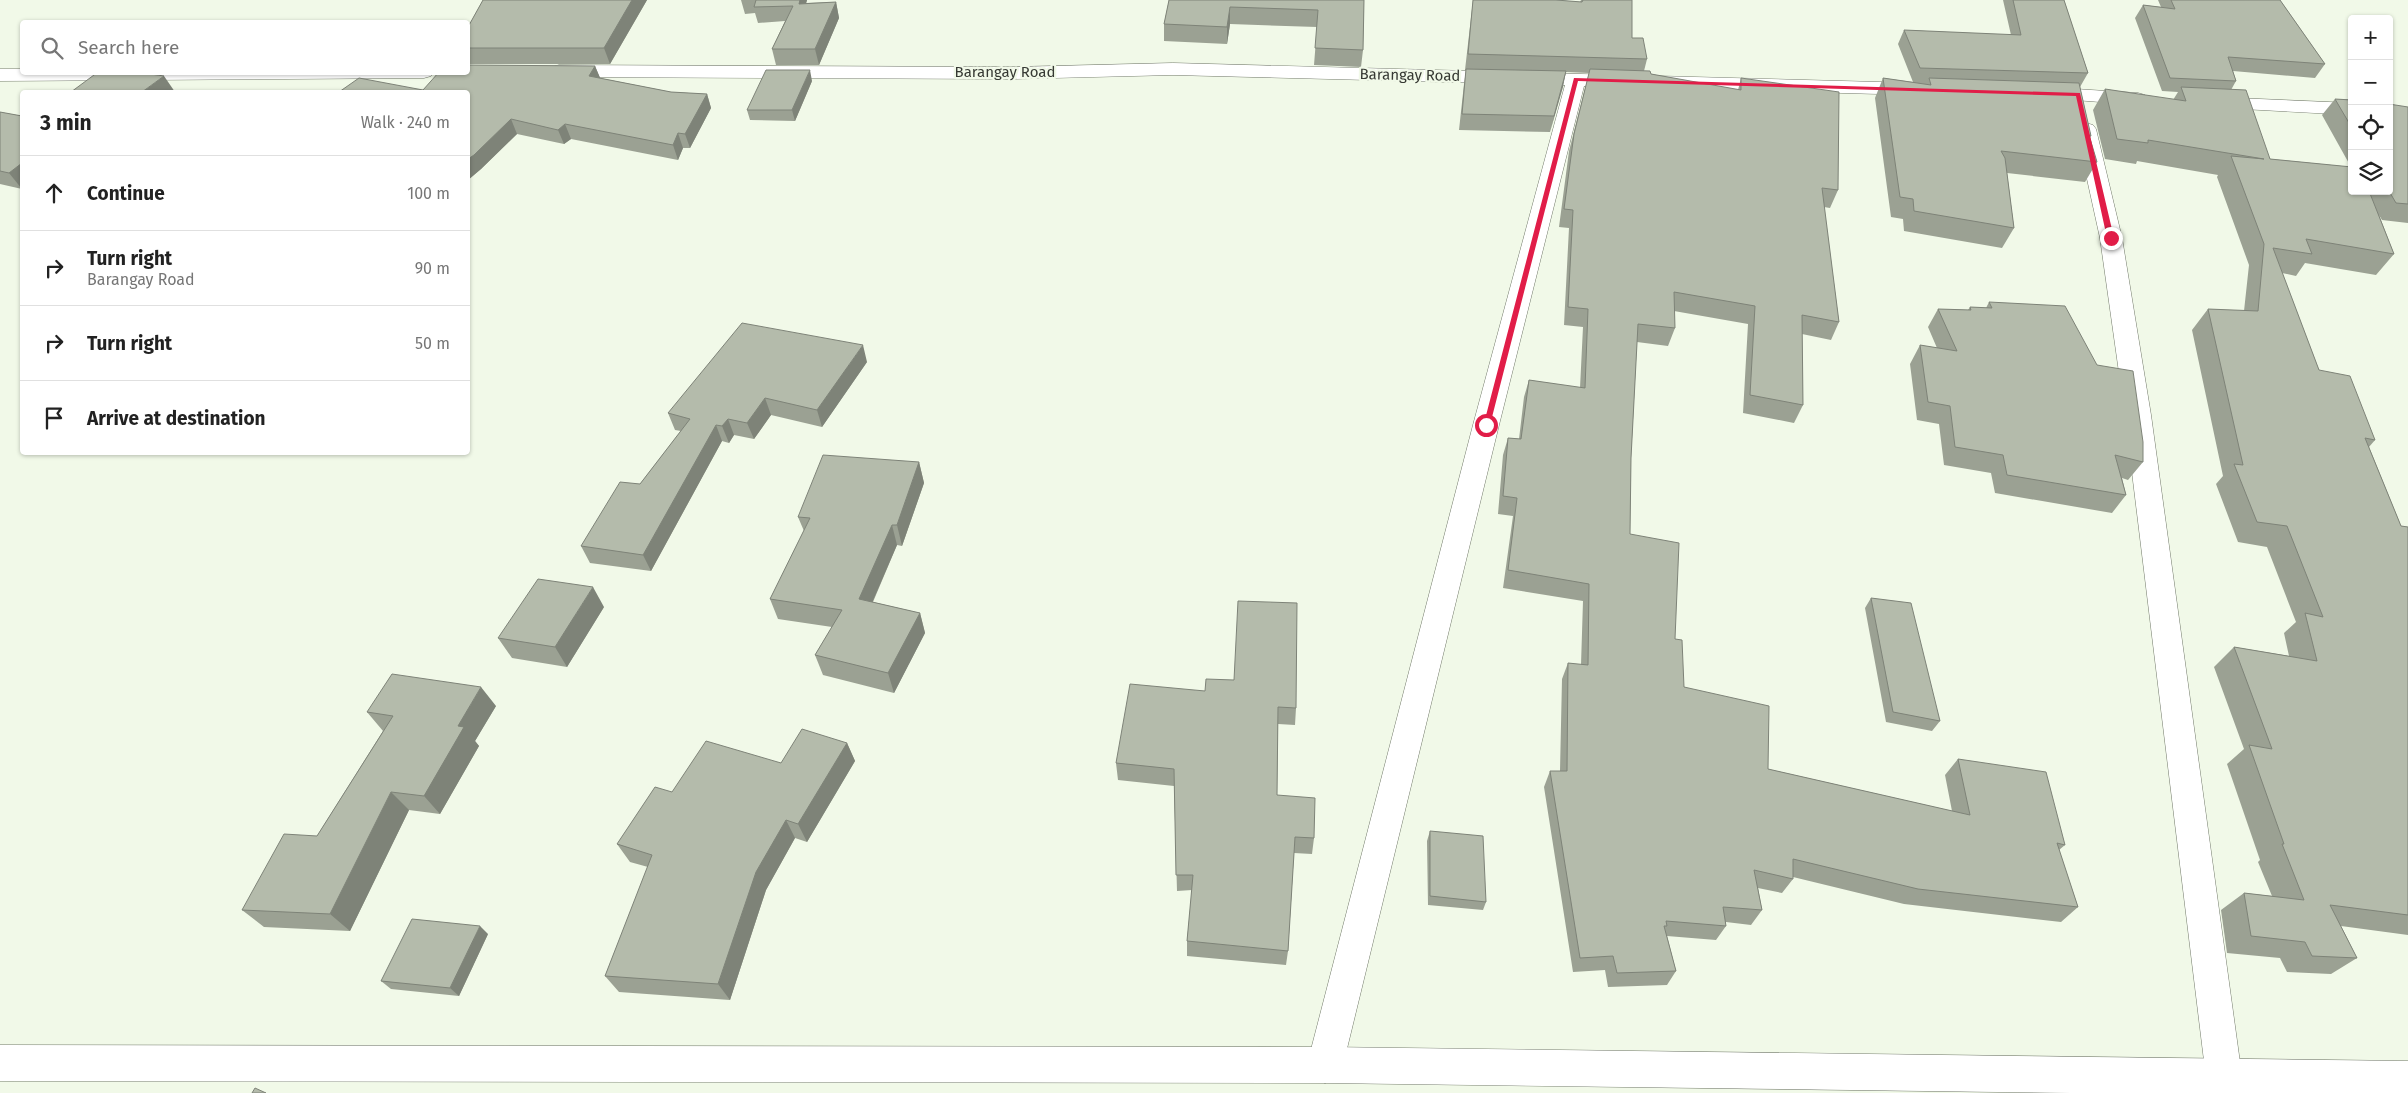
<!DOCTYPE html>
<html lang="en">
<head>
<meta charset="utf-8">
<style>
	body { margin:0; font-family:"Fira Sans",sans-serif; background:#f2f2f2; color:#222 }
	.controls { position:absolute; right:15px; top:15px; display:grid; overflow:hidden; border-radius:5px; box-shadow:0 1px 4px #0004 }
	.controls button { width:45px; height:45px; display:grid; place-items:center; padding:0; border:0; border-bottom:1px solid #e0e0e0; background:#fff; color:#222; font:25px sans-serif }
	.stop { position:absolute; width:15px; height:15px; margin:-11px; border:4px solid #e11d48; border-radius:50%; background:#fff }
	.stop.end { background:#e11d48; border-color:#fff; box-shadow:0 1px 5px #0008 }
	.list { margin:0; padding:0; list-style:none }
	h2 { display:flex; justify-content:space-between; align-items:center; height:65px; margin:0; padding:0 20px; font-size:21px }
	h2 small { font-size:16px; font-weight:400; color:#767676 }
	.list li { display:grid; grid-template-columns:32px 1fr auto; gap:15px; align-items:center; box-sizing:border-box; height:75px; padding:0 20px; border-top:1px solid #e0e0e0 }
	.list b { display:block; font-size:19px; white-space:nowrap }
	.list p { margin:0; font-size:16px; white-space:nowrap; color:#767676 }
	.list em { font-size:16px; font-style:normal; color:#767676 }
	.icon { flex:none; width:28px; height:28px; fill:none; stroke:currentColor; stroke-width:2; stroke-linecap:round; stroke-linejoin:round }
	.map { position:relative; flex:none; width:2408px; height:1093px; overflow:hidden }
	.search { position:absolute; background:#fff; box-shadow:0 1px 4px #0004; left:20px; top:20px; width:450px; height:55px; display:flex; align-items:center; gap:12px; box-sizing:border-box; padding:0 18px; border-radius:5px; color:#767676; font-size:19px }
	.panel { position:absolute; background:#fff; box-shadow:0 1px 4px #0004; left:20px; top:90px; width:450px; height:365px; border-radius:5px }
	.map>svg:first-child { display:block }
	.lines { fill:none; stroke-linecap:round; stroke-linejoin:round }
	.street-casing { stroke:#72796a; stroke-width:1 }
	.secondary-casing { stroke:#72796a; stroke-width:1 }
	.street { fill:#fff; fill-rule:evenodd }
	.secondary { fill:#fff; fill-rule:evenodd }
	.wall { fill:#9ba193 }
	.shaded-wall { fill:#7e8378 }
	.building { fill:#b4bbab; stroke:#7e8378 }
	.route { fill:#e11d48 }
	.labels { text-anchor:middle; stroke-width:4.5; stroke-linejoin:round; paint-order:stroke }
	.far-street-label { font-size:15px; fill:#363933; stroke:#f1f9e8 }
</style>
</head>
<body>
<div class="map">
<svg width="2408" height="1093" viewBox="0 0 2408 1093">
	<rect width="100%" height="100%" fill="#f1f9e8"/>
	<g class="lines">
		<g class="street-casing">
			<path id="street" d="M 1173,63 L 1916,83 L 1923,85 L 1926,89 L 1923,93 L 1916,95 L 1584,86 L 1499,425 L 1343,1065 L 1338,1078 L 1325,1083 L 1312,1078 L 1307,1065 L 1473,425 L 1565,85 L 1173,75 L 1011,79 L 559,77 L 552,75 L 549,71 L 552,67 L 559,65 L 1011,67 Z
				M 0,69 L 22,69 L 22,72 L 433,72 L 431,76 L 424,78 L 0,81 Z
				M 2044,87 L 2138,93 L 2145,95 L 2148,99 L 2145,103 L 2138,105 L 2037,97 L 2034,93 L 2037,89 Z
				M 2213,97 L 2352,103 L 2352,115 L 2206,107 L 2203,103 L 2206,99 Z
				M 2086,123 L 2093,125 L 2096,129 L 2122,238 L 2151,415 L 2242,1077 L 2237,1090 C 2228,1093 2220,1093 2211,1090 L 2206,1077 L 2125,415 L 2100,238 L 2076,129 L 2079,125 Z"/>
		</g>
		<g class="secondary-casing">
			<path id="secondary" d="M 0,1045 L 1325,1047 L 2408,1061 L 2408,1093 L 2072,1093 L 1325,1083 L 0,1081 Z"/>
		</g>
		<use href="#street" class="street"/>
		<use href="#secondary" class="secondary"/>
	</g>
	<path class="wall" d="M 483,0 L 647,0 L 610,64 L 468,64 L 468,65 L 595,66 L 600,78 L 671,92 L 707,94 L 711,108 L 690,148 L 683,148 L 678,160 L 571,139 L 564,144 L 517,134 L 481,169 L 468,180 L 468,92 L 423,90 L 468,72 L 468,27 Z
		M 741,0 L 807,0 L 806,3 L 836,2 L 839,18 L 819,65 L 776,65 L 772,49 L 785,21 L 758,23 L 755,13 L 745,14 Z
		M 1169,0 L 1364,0 L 1363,50 L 1361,67 L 1314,65 L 1317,27 L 1230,24 L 1227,44 L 1164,41 L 1164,24 Z
		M 1473,0 L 1556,0 L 1580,2 L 1581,0 L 1632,0 L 1632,38 L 1647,59 L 1644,71 L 1651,74 L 1738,90 L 1741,78 L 1838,190 L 1830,208 L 1824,207 L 1839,322 L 1831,340 L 1802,334 L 1803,405 L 1794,423 L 1743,413 L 1748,324 L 1674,311 L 1675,328 L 1668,346 L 1637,342 L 1631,458 L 1630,534 L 1675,639 L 1684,687 L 1768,769 L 1952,811 L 1945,775 L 1958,759 L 2065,845 L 2059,850 L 2078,907 L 2061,922 L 1904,904 L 1793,877 L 1793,879 L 1782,893 L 1758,888 L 1762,910 L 1751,925 L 1726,922 L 1726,926 L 1716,940 L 1667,936 L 1676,971 L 1667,985 L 1608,987 L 1605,970 L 1573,972 L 1544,787 L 1550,771 L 1560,771 L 1562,679 L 1568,663 L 1581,665 L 1583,601 L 1503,588 L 1513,516 L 1498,514 L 1503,455 L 1508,438 L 1519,439 L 1524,397 L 1529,380 L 1580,388 L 1583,327 L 1564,325 L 1569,228 L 1559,227 L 1569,151 L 1589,73 L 1566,72 L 1550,132 L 1459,130 L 1464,84 L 1466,70 L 1465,70 Z
		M 2003,0 L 2064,0 L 2088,73 L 2080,87 L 2091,136 L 2090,138 L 2097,162 L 2085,182 L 2007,173 L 2014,228 L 2002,248 L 1904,231 L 1903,219 L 1891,217 L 1875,98 L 1883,78 L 1913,82 L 1898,44 L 1904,30 L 2011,35 Z
		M 2158,0 L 2280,0 L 2325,64 L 2315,78 L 2233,71 L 2236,81 L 2231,90 L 2270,159 L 2351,167 L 2322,115 L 2335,99 L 2352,100 L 2352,191 L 2389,191 L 2408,107 L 2408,223 L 2382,220 L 2379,215 L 2394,254 L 2376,275 L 2305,263 L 2296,276 L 2282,273 L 2319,370 L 2375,440 L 2369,447 L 2401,526 L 2408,527 L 2408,935 L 2341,926 L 2357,958 L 2331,974 L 2287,972 L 2280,958 L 2227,953 L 2221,910 L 2244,893 L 2272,896 L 2258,862 L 2260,860 L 2227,764 L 2244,749 L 2214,667 L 2234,647 L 2289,656 L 2284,633 L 2296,622 L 2267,547 L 2238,542 L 2216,484 L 2223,476 L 2192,330 L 2208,309 L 2244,311 L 2249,265 L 2217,177 L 2218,175 L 2137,161 L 2136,164 L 2105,159 L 2093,110 L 2105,89 L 2173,100 L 2178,92 L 2162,91 L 2135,18 L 2143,5 L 2161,7 Z
		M 812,81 L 795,121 L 750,120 L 747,110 Z
		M 0,112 L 22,116 L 22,189 L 0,184 Z
		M 1989,302 L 2143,462 L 2128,480 L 2122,478 L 2126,495 L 2112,513 L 1995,493 L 1991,473 L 1944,465 L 1939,424 L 1917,420 L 1910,364 L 1920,345 L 1937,348 L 1928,327 L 1938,309 L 1968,310 L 1970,307 L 1986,308 Z
		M 867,362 L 822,427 L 771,415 L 754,439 L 734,435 L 729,443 L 722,441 L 651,571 L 590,563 L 581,546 L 640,484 L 681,431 L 675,430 L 668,413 Z
		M 919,462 L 924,483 L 902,546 L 897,545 L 873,602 L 920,613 L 925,633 L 894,693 L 823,675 L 815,655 L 832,627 L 778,619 L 770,599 L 804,531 L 798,517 Z
		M 1871,598 L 1940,721 L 1932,731 L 1886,722 L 1865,608 Z
		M 604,607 L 567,667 L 512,658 L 498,638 Z
		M 1205,691 L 1296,708 L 1295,725 L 1278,724 L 1277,795 L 1314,838 L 1312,854 L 1294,853 L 1288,951 L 1286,965 L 1187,956 L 1187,941 L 1192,890 L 1177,891 L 1174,786 L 1118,780 L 1116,763 Z
		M 496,706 L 475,741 L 479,746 L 440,814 L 409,810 L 350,931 L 264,927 L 242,910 L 317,836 L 383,731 L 367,712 Z
		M 847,743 L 855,761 L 807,842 L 795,838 L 766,890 L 730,1000 L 619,992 L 605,976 L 648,867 L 630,862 L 617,844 L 672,792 L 781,763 Z
		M 1430,831 L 1486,902 L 1483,910 L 1428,905 L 1427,841 Z
		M 488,934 L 459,996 L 391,989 L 381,981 Z"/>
	<path class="shaded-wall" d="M 632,0 L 647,0 L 610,64 L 604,48 Z
		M 800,0 L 807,0 L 802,19 L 799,4 Z
		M 836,2 L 839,18 L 819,65 L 815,49 Z
		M 1230,7 L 1230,24 L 1227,44 L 1227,27 Z
		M 595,66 L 601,80 L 589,76 Z
		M 810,70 L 812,81 L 795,121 L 792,110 Z
		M 1566,71 L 1563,87 L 1550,132 L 1554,116 Z
		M 164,76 L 175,92 L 142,92 Z
		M 707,94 L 711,108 L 690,148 L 685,134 Z
		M 511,119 L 517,134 L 481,169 L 468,180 L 468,159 Z
		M 565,124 L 571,139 L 564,144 L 558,130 Z
		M 678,133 L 683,148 L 678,160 L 673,145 Z
		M 22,163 L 22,189 L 9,173 Z
		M 863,345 L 867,362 L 822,427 L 817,410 Z
		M 765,398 L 771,415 L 754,439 L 747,423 Z
		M 728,419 L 734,435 L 729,443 L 722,426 Z
		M 716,425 L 722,441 L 651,571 L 643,555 Z
		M 919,462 L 924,483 L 902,546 L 897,525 Z
		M 892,525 L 897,545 L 865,619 L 859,599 Z
		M 593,587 L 604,607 L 567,667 L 555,647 Z
		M 920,613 L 925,633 L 894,693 L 888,673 Z
		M 481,687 L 496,706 L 475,741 L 479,746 L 440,814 L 424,796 L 458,726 Z
		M 847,743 L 855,761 L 807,842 L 798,824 Z
		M 391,792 L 409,810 L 350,931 L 330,914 Z
		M 786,820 L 795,838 L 766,890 L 730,1000 L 718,984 L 756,872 Z
		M 480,926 L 488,934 L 459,996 L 450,988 Z"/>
	<path class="building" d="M 483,0 L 632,0 L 604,48 L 468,48 L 468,27 Z
		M 756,0 L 800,0 L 799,4 L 836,2 L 815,49 L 772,49 L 793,6 L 754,7 Z
		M 1169,0 L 1364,0 L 1363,50 L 1315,48 L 1318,10 L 1230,7 L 1227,27 L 1164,24 Z
		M 1473,0 L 1556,0 L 1582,2 L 1583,0 L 1632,0 L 1632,38 L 1643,38 L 1647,59 L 1468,54 Z
		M 2013,0 L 2064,0 L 2088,73 L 1920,68 L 1904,30 L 2021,35 Z
		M 2171,0 L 2280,0 L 2325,64 L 2228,57 L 2236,81 L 2170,78 L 2143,5 L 2175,9 Z
		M 468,65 L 595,66 L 589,76 L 671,92 L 707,94 L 685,134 L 678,133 L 673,145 L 565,124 L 558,130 L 511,119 L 474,155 L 468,159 L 468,92 L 339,92 L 359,78 L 423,90 L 439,72 L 468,72 Z
		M 1466,69 L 1566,71 L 1554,116 L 1462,114 Z
		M 1590,69 L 1650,71 L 1651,74 L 1741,90 L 1741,78 L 1839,92 L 1838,190 L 1822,188 L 1839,322 L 1802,315 L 1803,405 L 1750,395 L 1755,306 L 1674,292 L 1675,328 L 1638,324 L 1631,458 L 1630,534 L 1679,543 L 1675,639 L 1682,640 L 1684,687 L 1769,706 L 1768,769 L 1970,815 L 1958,759 L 2046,772 L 2065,845 L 2057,843 L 2078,907 L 1918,889 L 1793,859 L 1793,879 L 1754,870 L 1762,910 L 1723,907 L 1726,926 L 1666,921 L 1667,926 L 1664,926 L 1676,971 L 1617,973 L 1613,956 L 1580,958 L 1550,771 L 1567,771 L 1568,663 L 1588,665 L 1589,584 L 1508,570 L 1517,498 L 1503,496 L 1508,438 L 1521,439 L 1529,380 L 1585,388 L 1588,309 L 1568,307 L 1573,210 L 1564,209 L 1574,134 Z
		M 766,70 L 810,70 L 792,110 L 747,110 Z
		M 98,72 L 137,72 L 164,76 L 142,92 L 71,92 Z
		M 1883,78 L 1931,85 L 1929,78 L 2079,83 L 2091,136 L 2089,135 L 2097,162 L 2001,151 L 2005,158 L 2014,228 L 1914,211 L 1913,199 L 1900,197 Z
		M 2181,87 L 2246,90 L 2270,159 L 2352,167 L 2352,191 L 2369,191 L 2394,254 L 2306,239 L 2312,254 L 2273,248 L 2319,370 L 2350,376 L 2375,440 L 2365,438 L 2401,526 L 2408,527 L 2408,915 L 2330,905 L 2357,958 L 2312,956 L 2305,942 L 2251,936 L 2244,893 L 2304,900 L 2282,844 L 2284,844 L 2249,745 L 2272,749 L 2234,647 L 2317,661 L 2305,613 L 2323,617 L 2287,526 L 2257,522 L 2234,464 L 2243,465 L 2208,309 L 2258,311 L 2264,244 L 2231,156 L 2264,159 L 2148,140 L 2148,143 L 2117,139 L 2105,89 L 2186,101 Z
		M 2335,99 L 2352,100 L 2352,128 Z
		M 2389,104 L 2408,107 L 2408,204 L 2396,203 L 2389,191 Z
		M 0,112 L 22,116 L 22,163 L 9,173 L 0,171 Z
		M 1989,302 L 2065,306 L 2097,365 L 2133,371 L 2143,442 L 2143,462 L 2115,455 L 2126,495 L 2007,475 L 2003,455 L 1955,447 L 1950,406 L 1928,402 L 1920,345 L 1957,351 L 1938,309 L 1971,310 L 1970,307 L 1992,308 Z
		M 742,323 L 863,345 L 817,410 L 765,398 L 747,423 L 728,419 L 722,426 L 716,425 L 643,555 L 581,546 L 620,482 L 640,484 L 690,419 L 668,413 Z
		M 823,455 L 919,462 L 897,525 L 892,525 L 859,599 L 920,613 L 888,673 L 815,655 L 842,610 L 770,599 L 810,518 L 798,517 Z
		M 538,579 L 593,587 L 555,647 L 498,638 Z
		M 1871,598 L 1911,603 L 1940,721 L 1893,712 Z
		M 1238,601 L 1297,603 L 1296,708 L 1278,707 L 1277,795 L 1315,798 L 1314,838 L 1295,837 L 1288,951 L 1187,941 L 1193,875 L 1176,875 L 1174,769 L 1116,763 L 1130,684 L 1205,691 L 1206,679 L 1234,680 Z
		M 392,674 L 481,687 L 458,726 L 464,727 L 424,796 L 391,792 L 330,914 L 242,910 L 284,834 L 317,836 L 393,716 L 367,712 Z
		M 802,729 L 847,743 L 798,824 L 786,820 L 756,872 L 718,984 L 605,976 L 652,855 L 617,844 L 655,787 L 672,792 L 706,741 L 781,763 Z
		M 1430,831 L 1483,836 L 1486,902 L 1430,896 Z
		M 412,919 L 480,926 L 450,988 L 381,981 Z
		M 255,1088 L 266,1093 L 252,1093 Z"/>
	<path class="route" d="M 1574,78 L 2080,93 L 2114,238 L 2111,240 L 2107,238 L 2076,96 L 1578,81 L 1490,425 L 1483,427 Z"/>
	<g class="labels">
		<g class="far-street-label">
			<text x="1005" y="77">Barangay Road</text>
			<text transform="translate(1410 75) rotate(1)" y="5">Barangay Road</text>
		</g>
	</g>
</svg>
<div class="controls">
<button>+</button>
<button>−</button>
<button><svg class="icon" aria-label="locate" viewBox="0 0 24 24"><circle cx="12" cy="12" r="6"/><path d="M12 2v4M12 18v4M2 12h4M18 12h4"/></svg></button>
<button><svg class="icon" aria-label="layers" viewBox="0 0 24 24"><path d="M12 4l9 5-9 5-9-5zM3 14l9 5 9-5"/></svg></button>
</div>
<div class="stop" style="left:1486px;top:425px"></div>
<div class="stop end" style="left:2111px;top:238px"></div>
<div class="search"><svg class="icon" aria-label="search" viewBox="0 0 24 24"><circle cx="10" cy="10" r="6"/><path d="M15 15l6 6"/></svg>Search here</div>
<section class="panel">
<h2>3 min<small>Walk · 240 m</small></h2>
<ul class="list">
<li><svg class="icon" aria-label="ahead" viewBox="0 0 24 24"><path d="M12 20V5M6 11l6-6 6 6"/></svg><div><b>Continue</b></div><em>100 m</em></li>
<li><svg class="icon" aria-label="right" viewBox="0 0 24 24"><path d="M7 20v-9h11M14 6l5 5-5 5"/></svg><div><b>Turn right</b><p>Barangay Road</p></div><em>90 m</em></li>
<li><svg class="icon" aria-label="right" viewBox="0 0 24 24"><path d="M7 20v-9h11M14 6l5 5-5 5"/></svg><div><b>Turn right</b></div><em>50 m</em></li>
<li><svg class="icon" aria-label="arrive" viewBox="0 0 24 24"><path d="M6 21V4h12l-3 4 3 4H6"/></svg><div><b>Arrive at destination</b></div></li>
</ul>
</section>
</div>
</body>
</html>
